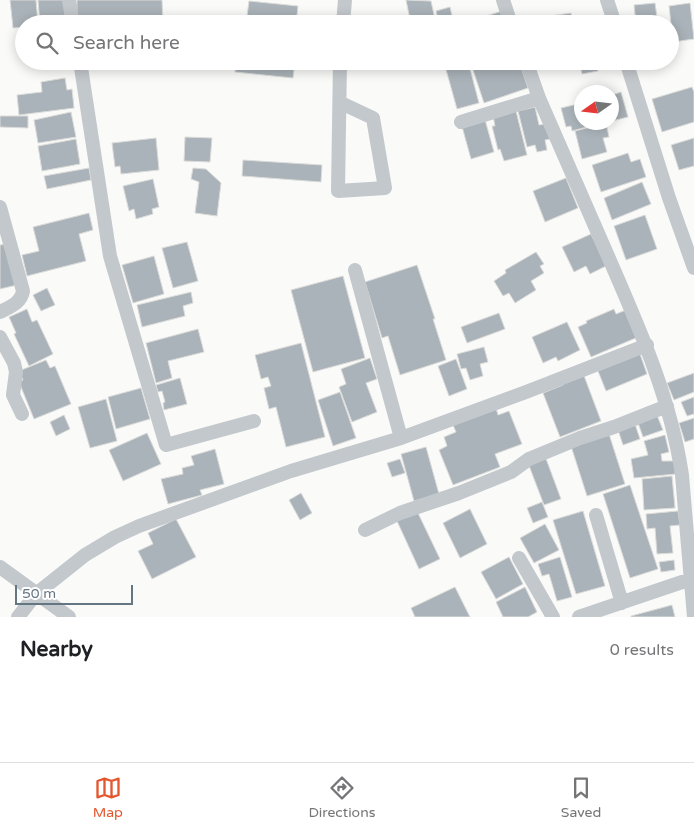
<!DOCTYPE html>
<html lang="en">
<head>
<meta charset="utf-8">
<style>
	body { margin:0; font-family:"Varela Round",sans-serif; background:#f2f2f2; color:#202124 }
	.compass { position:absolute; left:574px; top:85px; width:45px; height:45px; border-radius:50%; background:#fff; box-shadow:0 2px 12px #0003; rotate:256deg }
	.scale { position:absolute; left:15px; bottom:12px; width:118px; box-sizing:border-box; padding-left:5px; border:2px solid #657683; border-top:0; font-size:14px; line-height:18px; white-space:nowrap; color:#657683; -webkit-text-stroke:4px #fff; paint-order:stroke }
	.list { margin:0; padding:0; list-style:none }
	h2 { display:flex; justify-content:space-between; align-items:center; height:65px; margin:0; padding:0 20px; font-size:21px }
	h2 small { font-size:16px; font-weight:400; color:#757577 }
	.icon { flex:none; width:28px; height:28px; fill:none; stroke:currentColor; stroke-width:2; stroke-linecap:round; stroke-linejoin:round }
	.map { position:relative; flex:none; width:694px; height:617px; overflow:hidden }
	.search { position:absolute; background:#fff; box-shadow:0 2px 12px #0003; left:15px; right:15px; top:15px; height:55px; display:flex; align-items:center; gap:12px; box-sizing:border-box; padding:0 18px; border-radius:28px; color:#757577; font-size:19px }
	.sheet { height:145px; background:#fff }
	nav { display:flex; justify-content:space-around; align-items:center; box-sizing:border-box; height:70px; border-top:1px solid #e0e0e0; background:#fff; font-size:14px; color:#757577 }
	nav a { display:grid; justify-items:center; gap:2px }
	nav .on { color:#e4572e }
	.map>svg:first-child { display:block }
	.building { fill:#aab3b9; stroke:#dcdcda }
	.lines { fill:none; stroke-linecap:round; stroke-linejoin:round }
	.minor { stroke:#c3c8cc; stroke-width:14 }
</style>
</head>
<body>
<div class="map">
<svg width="694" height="617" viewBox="0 0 694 617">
	<rect width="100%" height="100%" fill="#fafaf8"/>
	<path class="building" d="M 10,0 L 36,0 L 38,24 L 24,24 L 24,27 L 13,28 Z
		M 38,0 L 64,0 L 66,24 L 40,24 Z
		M 77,0 L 162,0 L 163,24 L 150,24 L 150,20 L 77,21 Z
		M 406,0 L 431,1 L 436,24 L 411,24 Z
		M 249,1 L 298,6 L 296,24 L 246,24 Z
		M 655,3 L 658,24 L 636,24 L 634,5 Z
		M 690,3 L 694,39 L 673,42 L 669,6 Z
		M 450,7 L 454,24 L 439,24 L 436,11 Z
		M 502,11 L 506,24 L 482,24 L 480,18 Z
		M 571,13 L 573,24 L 551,24 L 550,16 Z
		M 236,61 L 295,61 L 293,78 L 235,72 Z
		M 462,61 L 468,61 L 479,103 L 457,109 L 445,66 Z
		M 488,61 L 519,61 L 528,88 L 484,103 L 472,67 Z
		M 556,61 L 578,61 L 578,66 L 557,69 Z
		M 579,61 L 596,61 L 598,71 L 582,74 Z
		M 65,78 L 67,90 L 72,89 L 74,108 L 19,115 L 17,95 L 42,92 L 41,82 Z
		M 692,87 L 694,92 L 694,122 L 662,132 L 652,99 Z
		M 621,92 L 628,117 L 612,121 L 612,95 Z
		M 582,103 L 582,122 L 605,122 L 572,131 L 571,126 L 566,127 L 561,108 Z
		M 535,107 L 539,125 L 546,124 L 550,139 L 545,140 L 547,150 L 537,152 L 535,145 L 527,147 L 518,111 Z
		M 516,111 L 527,155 L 504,161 L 500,149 L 498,150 L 492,126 L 495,126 L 493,116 Z
		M 71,112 L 76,137 L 38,143 L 34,120 Z
		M 0,116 L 28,116 L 28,128 L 0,127 Z
		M 484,116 L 494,152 L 471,159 L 461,123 Z
		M 606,123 L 609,137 L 603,138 L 607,152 L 582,159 L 575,131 Z
		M 185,137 L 212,138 L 210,162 L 184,161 Z
		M 156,138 L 159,170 L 121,174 L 120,166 L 115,167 L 112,143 Z
		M 694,138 L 694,166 L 679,170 L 671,145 Z
		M 76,139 L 80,164 L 42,171 L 38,146 Z
		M 628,153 L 631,162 L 640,159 L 646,177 L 601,192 L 592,165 Z
		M 243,160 L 322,165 L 321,182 L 242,176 Z
		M 89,168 L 91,180 L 47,189 L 44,176 Z
		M 193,168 L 206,169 L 221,183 L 217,216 L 195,213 L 199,182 L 191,179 Z
		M 566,178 L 578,208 L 545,222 L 533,191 Z
		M 153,179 L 159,207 L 152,209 L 153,214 L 136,219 L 134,209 L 129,211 L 123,186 Z
		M 642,182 L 651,204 L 612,220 L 604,198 Z
		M 89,213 L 93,230 L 79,234 L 86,261 L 27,276 L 22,255 L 39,251 L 33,227 Z
		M 645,215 L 657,249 L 626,260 L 614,226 Z
		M 591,234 L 606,266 L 590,274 L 586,266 L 574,272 L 562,247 Z
		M 187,242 L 198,281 L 173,288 L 162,248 Z
		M 7,244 L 17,285 L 0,289 L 0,245 Z
		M 536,252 L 544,264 L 540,266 L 544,273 L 531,281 L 536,290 L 515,303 L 509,293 L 503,296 L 494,281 L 506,273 L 505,270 Z
		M 154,256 L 164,294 L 133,303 L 122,265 Z
		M 417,265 L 435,319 L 433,319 L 446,360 L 400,375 L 388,336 L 382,338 L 365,282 Z
		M 343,276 L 365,358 L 313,372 L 291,290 Z
		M 47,288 L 55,305 L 41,311 L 33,295 Z
		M 191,292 L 193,303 L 183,306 L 185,316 L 142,327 L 137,305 Z
		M 27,309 L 32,322 L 37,320 L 53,354 L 29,366 L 14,334 L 16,333 L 9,317 Z
		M 614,309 L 616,314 L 626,310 L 638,337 L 591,357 L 578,327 L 587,323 L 586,321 Z
		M 499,313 L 505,329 L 467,343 L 461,327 Z
		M 567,322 L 580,350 L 558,361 L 556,357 L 543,363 L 532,337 Z
		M 198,329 L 204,352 L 168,361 L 172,378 L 156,383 L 146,343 Z
		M 301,343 L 325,437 L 286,447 L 276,407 L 269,409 L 264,388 L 271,386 L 268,377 L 261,379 L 255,355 Z
		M 484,347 L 488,362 L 480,364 L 483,376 L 470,380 L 466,368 L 461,369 L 457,354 Z
		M 640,354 L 647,374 L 606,391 L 598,371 Z
		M 370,358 L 377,379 L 366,383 L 377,412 L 352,422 L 339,387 L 346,384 L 341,369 Z
		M 456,359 L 467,389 L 449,396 L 438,366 Z
		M 46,360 L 50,368 L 55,366 L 71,404 L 34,419 L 19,382 L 23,380 L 19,371 Z
		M 583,373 L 601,421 L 560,437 L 543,393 L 563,385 L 562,381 Z
		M 694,373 L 694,392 L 674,400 L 667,383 Z
		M 180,378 L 187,404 L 164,410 L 163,403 L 165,402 L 162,391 L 158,392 L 156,385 Z
		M 141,388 L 150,419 L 116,429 L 108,397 Z
		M 340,392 L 356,438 L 333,446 L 318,400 Z
		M 694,397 L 694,414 L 687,416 L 681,402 Z
		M 106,399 L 117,441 L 90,448 L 78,407 Z
		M 496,408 L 498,415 L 509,411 L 522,444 L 495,454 L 500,467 L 453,485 L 439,450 L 447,446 L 444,437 L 456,432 L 453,425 Z
		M 656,413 L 663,430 L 643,437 L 637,420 Z
		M 64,415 L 70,429 L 56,436 L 50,422 Z
		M 694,418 L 694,439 L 685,442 L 679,423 Z
		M 635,424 L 640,439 L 623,445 L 618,430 Z
		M 147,433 L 161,464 L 123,481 L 109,450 Z
		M 609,434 L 625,484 L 587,496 L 571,446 Z
		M 665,435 L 669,452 L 661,454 L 662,461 L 675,461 L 676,474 L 634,478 L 631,459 L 648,455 L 644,441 Z
		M 426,447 L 439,494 L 414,501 L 401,454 Z
		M 215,449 L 224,484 L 200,490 L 202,495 L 168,504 L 161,479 L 183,474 L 182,468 L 194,465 L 191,456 Z
		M 545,456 L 561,499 L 544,505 L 528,463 Z
		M 400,459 L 405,473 L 392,477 L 387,463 Z
		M 672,476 L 675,508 L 644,510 L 642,479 Z
		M 630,485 L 658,569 L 630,578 L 603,494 Z
		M 301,493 L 312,513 L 300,520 L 289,500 Z
		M 542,502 L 548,517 L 533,523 L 527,508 Z
		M 470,509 L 487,544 L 460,558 L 443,523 Z
		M 417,511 L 440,559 L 419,569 L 397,521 Z
		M 583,511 L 605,586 L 576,594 L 553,520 Z
		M 678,511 L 680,525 L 670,526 L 673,553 L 657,554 L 655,528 L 647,529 L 646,514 Z
		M 176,519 L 196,557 L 152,579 L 138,551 L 153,544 L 148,533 Z
		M 545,524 L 559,550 L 534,563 L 520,538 Z
		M 509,557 L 523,584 L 496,599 L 481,572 Z
		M 560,557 L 572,597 L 557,601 L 549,574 L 542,576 L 538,564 Z
		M 674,560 L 675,570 L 661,572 L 659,562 Z
		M 455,587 L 470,617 L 415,617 L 411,608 Z
		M 525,587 L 537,612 L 528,617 L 503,617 L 496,602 Z
		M 672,605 L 675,617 L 631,617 L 631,616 Z"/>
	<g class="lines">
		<path class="minor" d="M 69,0 L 73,24
			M 503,0 L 511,24
			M 607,0 L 615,24
			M 343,24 L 345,0
			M 80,61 L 110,256 L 166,445 L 254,421
			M 340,61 L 338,191 L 385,188 L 373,118 L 341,103
			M 526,61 L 539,98 C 563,153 587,208 611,263 C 641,332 671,400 682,475 L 694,617
			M 626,61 L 669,198 L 694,268
			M 461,122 L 539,98
			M 0,207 L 23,291 C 21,303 10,307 0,312
			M 355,270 L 401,438
			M 0,337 L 14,363 L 16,372 L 13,395 L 22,414
			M 596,515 L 622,603
			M 365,530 L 400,513 L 459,493 L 511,472 L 529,459 L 580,438 L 614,427 L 667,406
			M 519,558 L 553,617
			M 0,567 L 69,617
			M 18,617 L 36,594 L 85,555 L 115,537 L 139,526 L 291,471 L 401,438 L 526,392 L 647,345
			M 579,617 L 691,579"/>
	</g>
</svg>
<svg class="compass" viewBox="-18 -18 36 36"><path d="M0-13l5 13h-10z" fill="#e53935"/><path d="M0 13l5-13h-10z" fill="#757577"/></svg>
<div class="scale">50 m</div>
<div class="search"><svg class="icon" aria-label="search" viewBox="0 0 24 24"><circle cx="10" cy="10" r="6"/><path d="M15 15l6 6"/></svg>Search here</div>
</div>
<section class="sheet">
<h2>Nearby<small>0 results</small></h2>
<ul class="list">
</ul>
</section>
<nav>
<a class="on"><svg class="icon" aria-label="map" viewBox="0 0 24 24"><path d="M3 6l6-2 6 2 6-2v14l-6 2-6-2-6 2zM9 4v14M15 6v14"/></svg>Map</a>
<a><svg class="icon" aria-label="directions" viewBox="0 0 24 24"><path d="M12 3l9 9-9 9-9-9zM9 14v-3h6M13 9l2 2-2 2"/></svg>Directions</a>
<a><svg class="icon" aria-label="saved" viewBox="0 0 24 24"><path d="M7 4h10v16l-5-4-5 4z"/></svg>Saved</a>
</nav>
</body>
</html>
